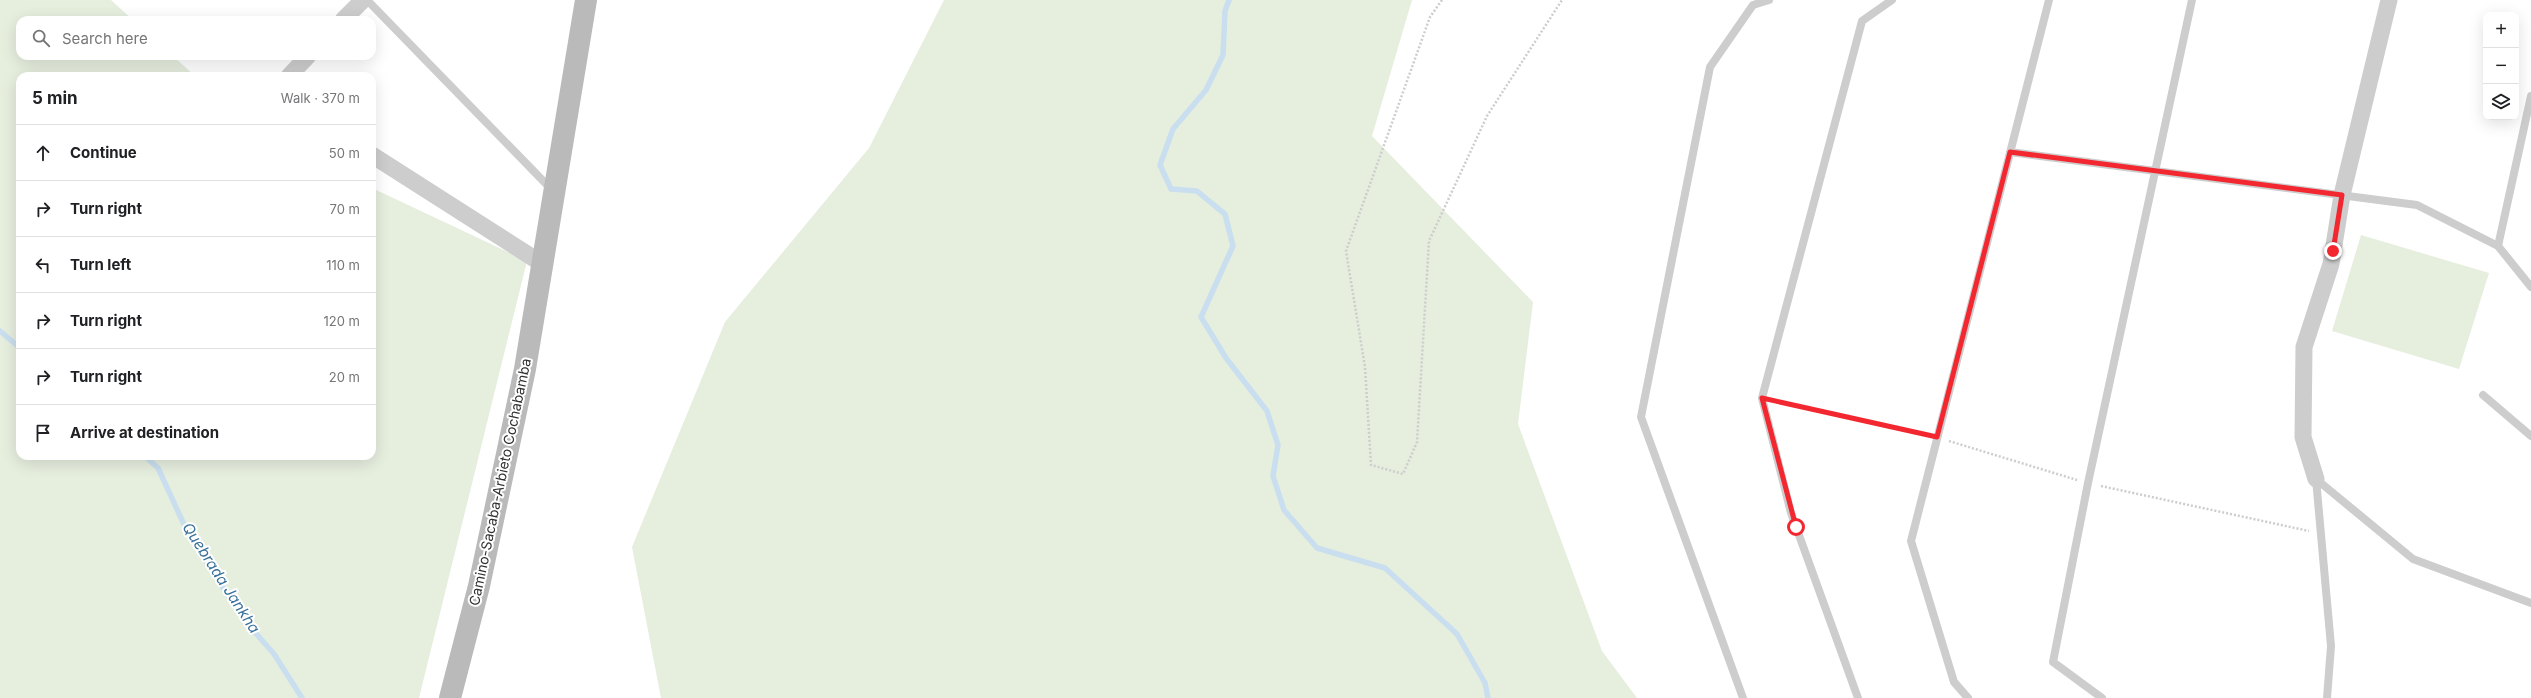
<!DOCTYPE html>
<html lang="en">
<head>
<meta charset="utf-8">
<style>
	body { margin:0; font-family:Inter,sans-serif; background:#f2f2f2; color:#202124 }
	.controls { position:absolute; right:12px; top:12px; display:grid; overflow:hidden; border-radius:8px; box-shadow:0 4px 16px #0002 }
	.controls button { width:36px; height:36px; display:grid; place-items:center; padding:0; border:0; border-bottom:1px solid #e0e0e0; background:#fff; color:#202124; font:20px sans-serif }
	.stop { position:absolute; width:12px; height:12px; margin:-9px; border:3px solid #f3272f; border-radius:50%; background:#fff }
	.stop.end { background:#f3272f; border-color:#fff; box-shadow:0 1px 4px #0008 }
	.list { margin:0; padding:0; list-style:none }
	h2 { display:flex; justify-content:space-between; align-items:center; height:52px; margin:0; padding:0 16px; font-size:17px }
	h2 small { font-size:13px; font-weight:400; color:#757577 }
	.list li { display:grid; grid-template-columns:26px 1fr auto; gap:12px; align-items:center; box-sizing:border-box; height:56px; padding:0 16px; border-top:1px solid #e0e0e0 }
	.list b { display:block; font-size:15px; white-space:nowrap }
	.list em { font-size:13px; font-style:normal; color:#757577 }
	.icon { flex:none; width:22px; height:22px; fill:none; stroke:currentColor; stroke-width:2; stroke-linecap:round; stroke-linejoin:round }
	.map { position:relative; flex:none; width:2531px; height:698px; overflow:hidden }
	.search { position:absolute; background:#fff; box-shadow:0 4px 16px #0002; left:16px; top:16px; width:360px; height:44px; display:flex; align-items:center; gap:10px; box-sizing:border-box; padding:0 14px; border-radius:12px; color:#757577; font-size:15px }
	.panel { position:absolute; background:#fff; box-shadow:0 4px 16px #0002; left:16px; top:72px; width:360px; height:388px; border-radius:12px }
	.map>svg:first-child { display:block }
	.green { fill:#e6eede }
	.lines { fill:none; stroke-linecap:round; stroke-linejoin:round }
	.stream { stroke:#c9dfef; stroke-width:5.5 }
	.path { stroke:#cdcdcd; stroke-width:2.5; stroke-dasharray:2 2; stroke-linecap:butt }
	.lane { stroke:#cdcdcd; stroke-width:8 }
	.street { stroke:#cdcdcd; stroke-width:17 }
	.secondary { stroke:#bababa; stroke-width:22 }
	.route { stroke:#f3272f; stroke-width:5 }
	.labels { text-anchor:middle; stroke-width:4; stroke-linejoin:round; paint-order:stroke }
	.street-label { font-size:14px; fill:#303030; stroke:#fff }
	.water-label { font-size:15px; font-style:italic; fill:#37709a; stroke:#fff }
</style>
</head>
<body>
<div class="map">
<svg width="2531" height="698" viewBox="0 0 2531 698">
	<rect width="100%" height="100%" fill="#fff"/>
	<path class="green" d="M 0,0 L 111,0 L 133,20 L 20,20 L 20,56 L 173,56 L 195,76 L 20,76 L 20,456 L 372,456 L 372,188 L 527,261 L 419,698 L 0,698 Z
		M 944,0 L 1412,0 L 1372,136 L 1533,302 L 1518,424 L 1602,651 L 1637,698 L 661,698 L 632,547 L 725,322 L 869,148 Z
		M 2361,235 L 2489,273 L 2459,369 L 2332,331 Z"/>
	<g class="lines">
		<path class="stream" d="M 1229,0 L 1225,11 L 1223,55 L 1206,90 L 1173,129 L 1160,165 L 1171,189 L 1197,191 L 1225,214 L 1233,246 L 1201,317 L 1226,358 L 1267,411 L 1278,445 L 1273,476 L 1284,510 L 1317,548 L 1385,568 L 1457,634 L 1485,683 L 1488,698
			M 0,331 L 20,348
			M 145,456 L 158,468 L 187,531 L 217,579 L 246,622 L 274,654 L 302,698"/>
		<path class="path" d="M 1442,0 L 1430,17 L 1346,251 L 1365,367 L 1371,465 L 1403,474 L 1417,442 L 1429,241 L 1487,116 L 1562,0
			M 1776,402 L 1925,435
			M 1949,441 L 2077,480
			M 2101,486 L 2309,531"/>
		<path class="lane" d="M 367,0 L 552,190
			M 2010,152 L 2417,205 L 2498,246 L 2531,287
			M 2498,246 L 2531,96
			M 2483,395 L 2531,436
			M 2316,479 L 2413,559 L 2531,603
			M 2316,479 L 2331,646 L 2327,698
			M 1743,698 L 1641,417 L 1710,67 L 1753,5 L 1769,0
			M 1858,698 L 1791,513 L 1762,398 L 1862,21 L 1892,0
			M 1968,698 L 1954,682 L 1911,541 L 2049,0
			M 2102,698 L 2053,662 L 2088,483 L 2192,0"/>
		<path class="street" d="M 343,20 L 363,0
			M 289,76 L 308,56
			M 372,155 L 541,263
			M 2316,479 L 2303,437 L 2304,347 L 2331,264 L 2342,195 L 2389,0"/>
		<path class="secondary" d="M 450,698 L 479,586 L 525,369 L 586,0"/>
	</g>
	<g class="lines">
		<path class="route" d="M 1796,527 L 1762,398 L 1937,437 L 2010,152 L 2342,195 L 2333,251"/>
	</g>
	<g class="labels">
		<g class="street-label">
			<text transform="translate(500 482) rotate(-78)" y="5">Camino-Sacaba-Arbieto Cochabamba</text>
		</g>
		<g class="water-label">
			<text transform="translate(221 578) rotate(57)" y="5">Quebrada Jankha</text>
		</g>
	</g>
</svg>
<div class="controls">
<button>+</button>
<button>−</button>
<button><svg class="icon" aria-label="layers" viewBox="0 0 24 24"><path d="M12 4l9 5-9 5-9-5zM3 14l9 5 9-5"/></svg></button>
</div>
<div class="stop" style="left:1796px;top:527px"></div>
<div class="stop end" style="left:2333px;top:251px"></div>
<div class="search"><svg class="icon" aria-label="search" viewBox="0 0 24 24"><circle cx="10" cy="10" r="6"/><path d="M15 15l6 6"/></svg>Search here</div>
<section class="panel">
<h2>5 min<small>Walk · 370 m</small></h2>
<ul class="list">
<li><svg class="icon" aria-label="ahead" viewBox="0 0 24 24"><path d="M12 20V5M6 11l6-6 6 6"/></svg><div><b>Continue</b></div><em>50 m</em></li>
<li><svg class="icon" aria-label="right" viewBox="0 0 24 24"><path d="M7 20v-9h11M14 6l5 5-5 5"/></svg><div><b>Turn right</b></div><em>70 m</em></li>
<li><svg class="icon" aria-label="left" viewBox="0 0 24 24"><path d="M17 20v-9H6M10 6l-5 5 5 5"/></svg><div><b>Turn left</b></div><em>110 m</em></li>
<li><svg class="icon" aria-label="right" viewBox="0 0 24 24"><path d="M7 20v-9h11M14 6l5 5-5 5"/></svg><div><b>Turn right</b></div><em>120 m</em></li>
<li><svg class="icon" aria-label="right" viewBox="0 0 24 24"><path d="M7 20v-9h11M14 6l5 5-5 5"/></svg><div><b>Turn right</b></div><em>20 m</em></li>
<li><svg class="icon" aria-label="arrive" viewBox="0 0 24 24"><path d="M6 21V4h12l-3 4 3 4H6"/></svg><div><b>Arrive at destination</b></div></li>
</ul>
</section>
</div>
</body>
</html>
